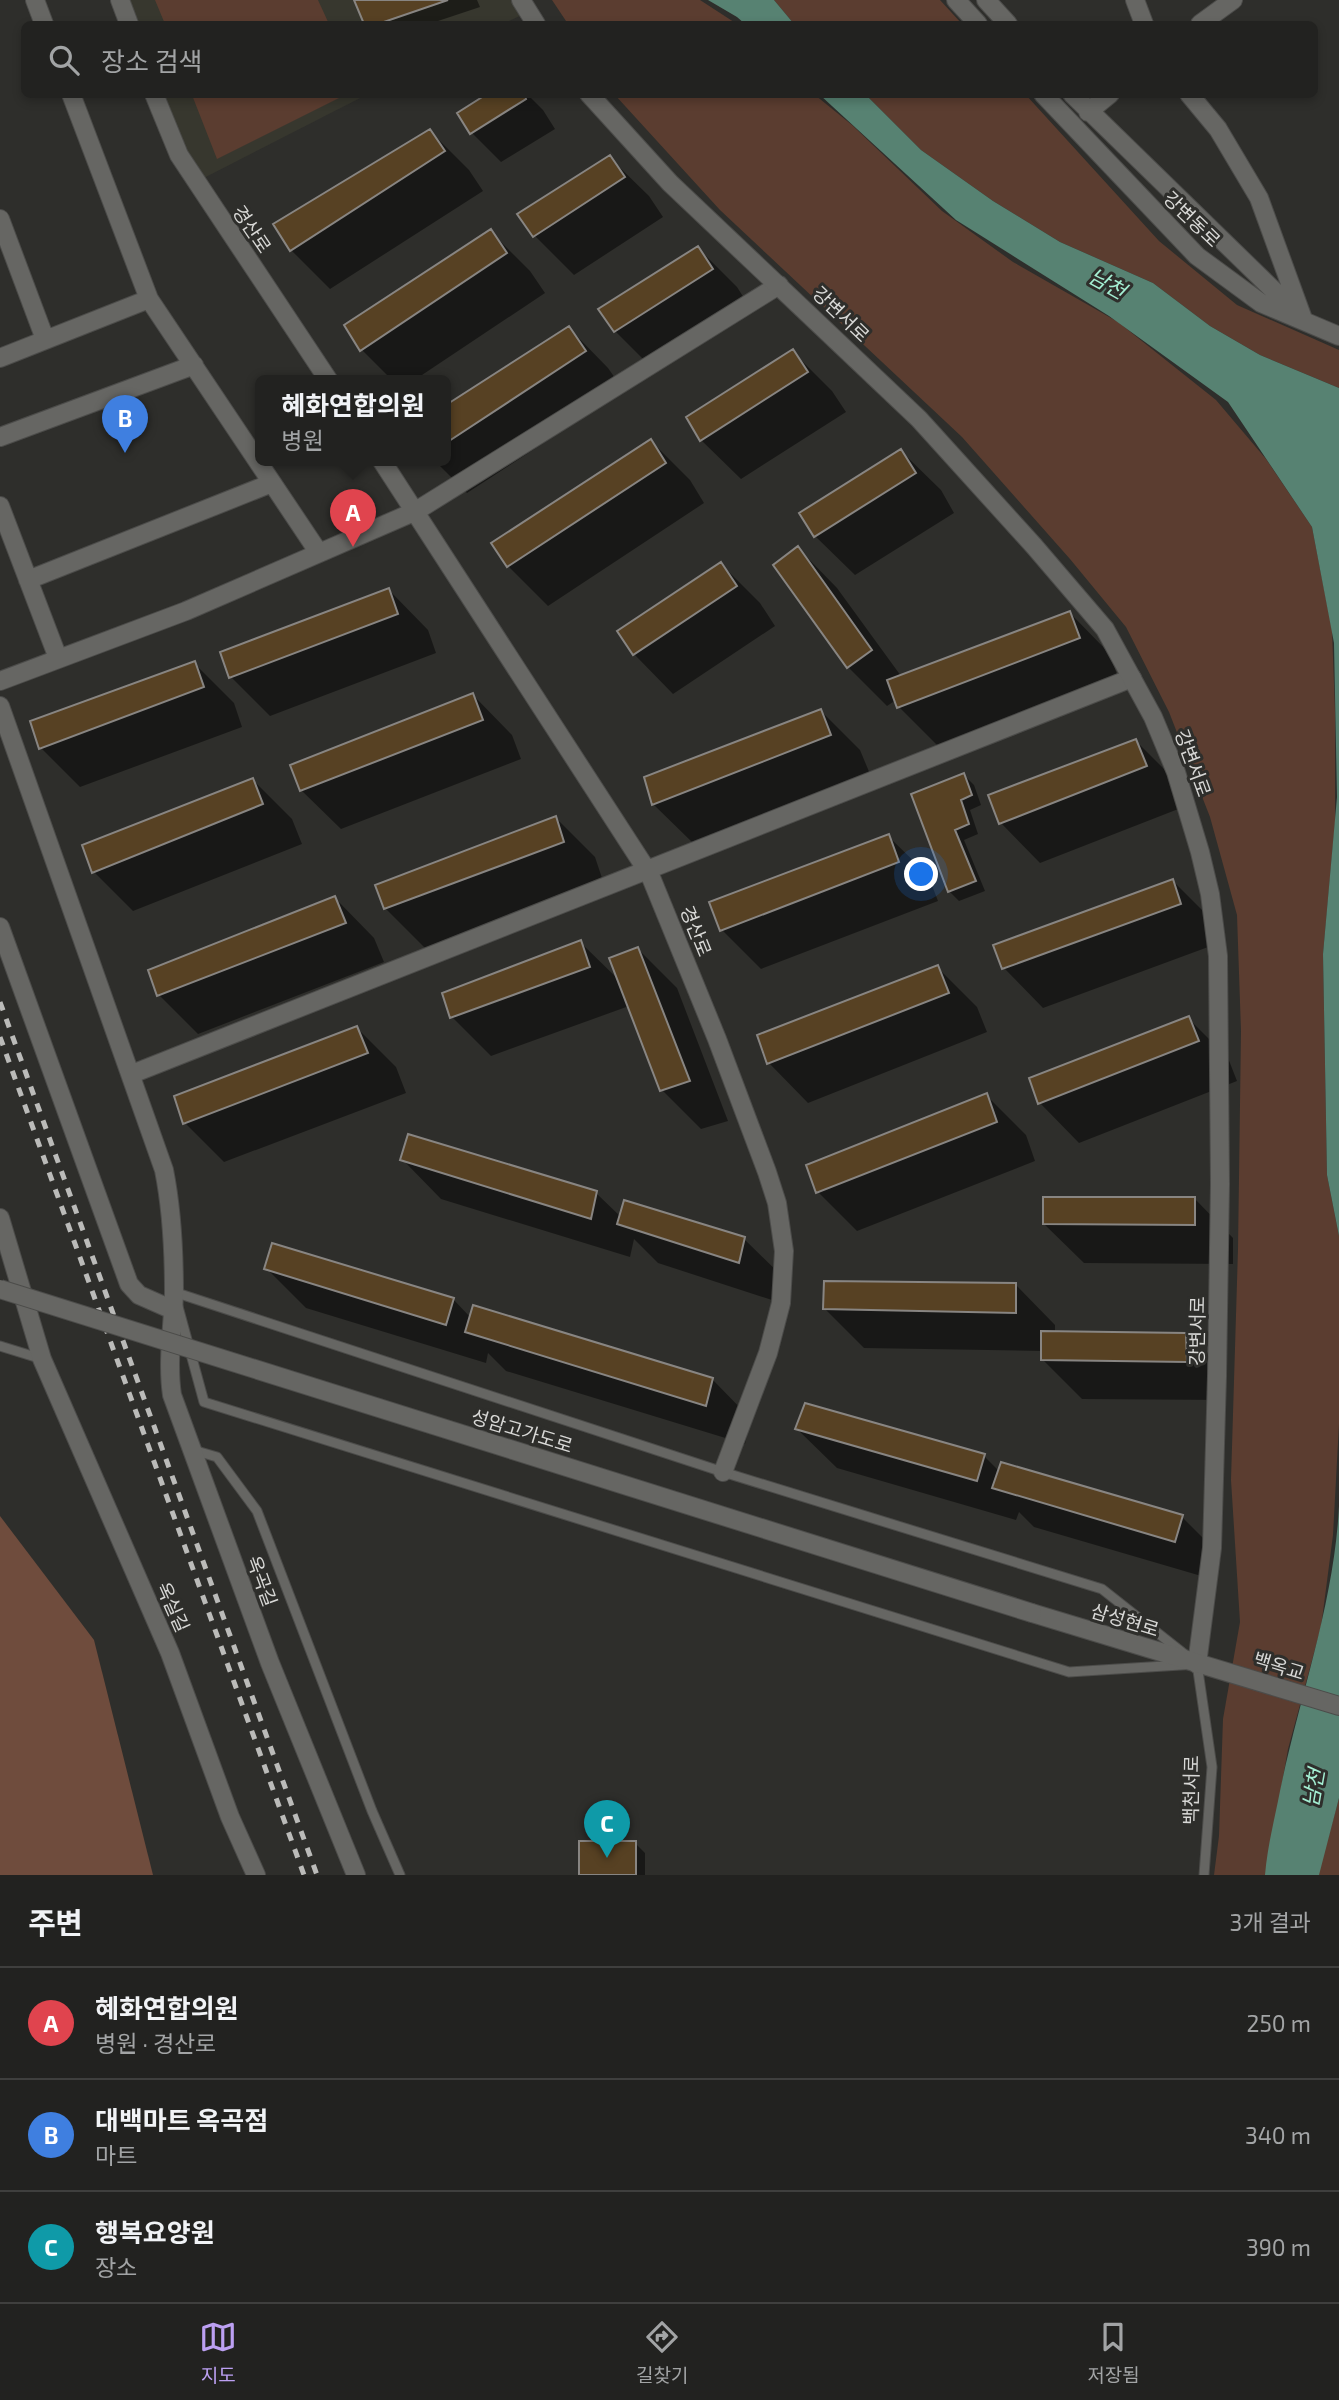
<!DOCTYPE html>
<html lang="ko">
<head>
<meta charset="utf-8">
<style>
	body { margin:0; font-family:"Exo 2","Noto Sans KR",sans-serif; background:#2a2a29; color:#f1f3f6 }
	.you { position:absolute; left:922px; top:875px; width:24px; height:24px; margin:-18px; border:5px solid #fff; border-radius:50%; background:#1a73e8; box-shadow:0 0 0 10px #1a73e833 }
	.badge { display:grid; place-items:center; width:46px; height:46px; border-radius:50%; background:#bca0f2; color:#fff; font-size:23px; font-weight:700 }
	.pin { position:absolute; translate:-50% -58px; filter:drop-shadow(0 2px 4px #0008) }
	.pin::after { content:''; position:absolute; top:37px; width:24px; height:21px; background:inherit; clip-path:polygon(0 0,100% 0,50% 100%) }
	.popup { position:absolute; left:255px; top:375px; width:196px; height:91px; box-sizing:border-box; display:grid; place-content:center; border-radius:10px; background:#222220; filter:drop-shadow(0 2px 5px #0005); font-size:23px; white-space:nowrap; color:#a2a4a5 }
	.popup b { font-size:26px; color:#f1f3f6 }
	.popup::after { content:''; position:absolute; left:50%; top:100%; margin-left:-14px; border:14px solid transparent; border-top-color:#222220 }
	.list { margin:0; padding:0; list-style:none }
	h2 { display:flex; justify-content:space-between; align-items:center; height:91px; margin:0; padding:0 28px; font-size:30px }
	h2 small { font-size:23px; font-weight:400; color:#a2a4a5 }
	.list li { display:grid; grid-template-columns:46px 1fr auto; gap:21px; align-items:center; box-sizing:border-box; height:112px; padding:0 28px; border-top:2px solid #3f3f3e }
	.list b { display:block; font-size:26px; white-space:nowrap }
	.list p { margin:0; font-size:23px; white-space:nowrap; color:#a2a4a5 }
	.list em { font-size:23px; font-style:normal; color:#a2a4a5 }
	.icon { flex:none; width:38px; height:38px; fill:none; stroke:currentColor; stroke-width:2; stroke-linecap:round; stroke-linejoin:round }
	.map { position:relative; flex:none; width:1339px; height:1875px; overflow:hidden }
	.search { position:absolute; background:#222220; box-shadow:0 4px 10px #0003; left:21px; right:21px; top:21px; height:77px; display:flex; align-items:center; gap:18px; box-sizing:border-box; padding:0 24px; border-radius:10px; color:#a2a4a5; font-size:26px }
	.sheet { height:427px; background:#222220 }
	nav { display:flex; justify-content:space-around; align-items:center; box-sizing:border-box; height:98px; border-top:2px solid #3f3f3e; background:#222220; font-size:19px; color:#a2a4a5 }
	nav a { display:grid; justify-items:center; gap:4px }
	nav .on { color:#bca0f2 }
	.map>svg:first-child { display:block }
	.built { fill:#37372e }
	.green { fill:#5b3d30 }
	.forest { fill:#6f4c3d }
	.water { fill:#578272 }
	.shadow { fill:#0007 }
	.building { fill:#574123; stroke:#888582; stroke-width:2 }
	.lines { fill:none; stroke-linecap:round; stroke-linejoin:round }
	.service-casing { stroke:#4c4c4a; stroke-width:11 }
	.minor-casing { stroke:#4c4c4a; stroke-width:20 }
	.tertiary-casing { stroke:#4c4c4a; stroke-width:20 }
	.secondary-casing { stroke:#4c4c4a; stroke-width:20 }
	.service { stroke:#666663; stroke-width:9 }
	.minor { stroke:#666663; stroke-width:18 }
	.tertiary { stroke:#666663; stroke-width:18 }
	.secondary { stroke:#666663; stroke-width:18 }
	.rail { stroke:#bbbbb9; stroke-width:5; stroke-dasharray:9 9; stroke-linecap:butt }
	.secondary-bridge-casing { stroke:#4c4c4a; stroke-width:20; stroke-linecap:butt }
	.secondary-bridge { stroke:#666663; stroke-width:18 }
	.labels { text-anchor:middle; stroke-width:6; stroke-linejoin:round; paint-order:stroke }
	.street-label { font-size:19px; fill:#d8d8d6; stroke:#2e2e2b }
	.water-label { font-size:21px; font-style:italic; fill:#a4efd3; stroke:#2e2e2b }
</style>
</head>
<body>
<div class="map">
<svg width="1339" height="1875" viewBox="0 0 1339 1875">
	<rect width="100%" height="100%" fill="#2e2e2b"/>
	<path class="built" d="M 120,0 L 521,0 L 528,12 L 503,24 L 129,24 Z
		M 154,95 L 366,95 L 196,182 Z"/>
	<path class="green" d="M 155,0 L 318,0 L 329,24 L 165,24 Z
		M 552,0 L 700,0 L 737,24 L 568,24 Z
		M 774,0 L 940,0 L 962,24 L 794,24 Z
		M 192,95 L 345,95 L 217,159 Z
		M 615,95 L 815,95 L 852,125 L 942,211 L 1013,262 L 1118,322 L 1216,400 L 1266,459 L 1312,527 L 1332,630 L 1335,712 L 1335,823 L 1323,954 L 1327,1175 L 1339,1236 L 1339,1424 L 1333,1535 L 1321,1627 L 1288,1749 L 1266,1875 L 1214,1875 L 1219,1836 L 1223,1719 L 1240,1622 L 1231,1480 L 1238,1249 L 1241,1031 L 1237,915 L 1210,817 L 1169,712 L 1126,627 L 1070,559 L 962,437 L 720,210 Z
		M 866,95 L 1026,95 L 1159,241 L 1237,305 L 1339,350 L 1339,388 L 1260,355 L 1210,326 L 1153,283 L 1060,242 L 993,201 L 921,150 Z
		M 1339,1798 L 1339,1875 L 1318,1875 Z"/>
	<path class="forest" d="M 0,1516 L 94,1640 L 153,1875 L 0,1875 Z"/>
	<path class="water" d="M 708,0 L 774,0 L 794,24 L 745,24 L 737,17 Z
		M 820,95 L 866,95 L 921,150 L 993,201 L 1060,242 L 1153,283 L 1210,326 L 1260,355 L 1339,388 L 1339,1236 L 1327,1175 L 1323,954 L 1337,797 L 1334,643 L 1312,527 L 1228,402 L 1109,316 L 956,220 Z
		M 1339,1506 L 1339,1798 L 1319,1875 L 1265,1875 C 1267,1850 1273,1825 1278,1801 C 1297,1703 1334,1607 1339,1506 Z"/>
	<path class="shadow" d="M 356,0 L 477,0 L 480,7 L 429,24 L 366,24 Z
		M 491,94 L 527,94 L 543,110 L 555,129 L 501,162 L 472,133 Z
		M 430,131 L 469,170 L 483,191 L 330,289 L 291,250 Z
		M 609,157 L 649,196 L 663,217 L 574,275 L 534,235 Z
		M 491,232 L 530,271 L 545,293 L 413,381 L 393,381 L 361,349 Z
		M 698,248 L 737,287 L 751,309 L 654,370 L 615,331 Z
		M 569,328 L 608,368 L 624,391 L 467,493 L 435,461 L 446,461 L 446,407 Z
		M 792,351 L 832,391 L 846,412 L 741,479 L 701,440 Z
		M 651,441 L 690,480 L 704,503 L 548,606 L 508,566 L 493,543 Z
		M 901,451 L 941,490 L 954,513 L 855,575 L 815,536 Z
		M 798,548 L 837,588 L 901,676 L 1070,613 L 1109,653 L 1118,677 L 938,746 L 899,707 L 896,700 L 887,706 L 848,667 Z
		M 721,564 L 760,603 L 775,626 L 673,694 L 634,654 Z
		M 389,590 L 428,630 L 436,653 L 270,716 L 231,677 Z
		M 194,663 L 234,703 L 242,727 L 80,787 L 41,748 Z
		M 473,695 L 512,735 L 521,759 L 341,829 L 301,790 Z
		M 821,711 L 860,750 L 870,774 L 693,843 L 653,804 Z
		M 1136,741 L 1175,780 L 1186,806 L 1040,863 L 1001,823 Z
		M 964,775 L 974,785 L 981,805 L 970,810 L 978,834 L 964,840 L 985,891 L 959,901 L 949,891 L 913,795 Z
		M 253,780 L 292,819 L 302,844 L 133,911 L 94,872 Z
		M 556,818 L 595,857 L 603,881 L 425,948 L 385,908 Z
		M 888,836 L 928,875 L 938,901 L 761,969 L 722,930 Z
		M 1173,881 L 1212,920 L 1219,943 L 1043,1008 L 1004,968 L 995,946 Z
		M 335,898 L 374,938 L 384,962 L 198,1034 L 159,995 Z
		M 580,942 L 620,981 L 638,949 L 677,988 L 728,1121 L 701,1129 L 662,1090 L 629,1006 L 491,1056 L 452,1017 Z
		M 938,968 L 977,1007 L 987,1032 L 808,1103 L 769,1063 Z
		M 1188,1018 L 1228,1058 L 1237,1081 L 1079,1143 L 1040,1103 Z
		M 357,1028 L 396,1067 L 406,1093 L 224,1162 L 185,1123 Z
		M 986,1095 L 1026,1135 L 1035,1161 L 857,1231 L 818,1192 Z
		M 402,1159 L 596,1193 L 621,1217 L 744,1239 L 784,1278 L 778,1302 L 658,1263 L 634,1239 L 630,1257 L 441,1199 Z
		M 1194,1198 L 1233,1238 L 1233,1264 L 1084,1263 L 1044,1224 Z
		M 266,1268 L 453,1299 L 471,1318 L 712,1379 L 751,1419 L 745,1444 L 506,1371 L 488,1353 L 486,1363 L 306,1308 Z
		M 1016,1285 L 1055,1325 L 1055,1333 L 1186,1334 L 1225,1374 L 1226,1400 L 1082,1399 L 1042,1359 L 1043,1351 L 864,1348 L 825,1309 Z
		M 797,1429 L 984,1456 L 999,1471 L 1182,1517 L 1221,1556 L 1215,1580 L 1034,1527 L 1019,1512 L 1016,1520 L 837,1468 Z
		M 635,1843 L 645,1853 L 645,1875 L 580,1875 Z"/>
	<path class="building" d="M 354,0 L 448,0 L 378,24 L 364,24 Z
		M 487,94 L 524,94 L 526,99 L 470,134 L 457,113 Z
		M 430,129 L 445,151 L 290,251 L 273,224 Z
		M 610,155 L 625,177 L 533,237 L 517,214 Z
		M 491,229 L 507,253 L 360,351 L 344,325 Z
		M 698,246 L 713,269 L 614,332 L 598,309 Z
		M 569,326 L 586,351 L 446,443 L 446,405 Z
		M 793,349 L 808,372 L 700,441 L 686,417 Z
		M 651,439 L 666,463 L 507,567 L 491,543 Z
		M 901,449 L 916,473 L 814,537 L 799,513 Z
		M 798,546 L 872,650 L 847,668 L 773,565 Z
		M 721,562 L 737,586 L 633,655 L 617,631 Z
		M 389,588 L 398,614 L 229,678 L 220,652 Z
		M 1070,611 L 1080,638 L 897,708 L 887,680 Z
		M 195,661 L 204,687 L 39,749 L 30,721 Z
		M 473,693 L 483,720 L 300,791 L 290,765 Z
		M 821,709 L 831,735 L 652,805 L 644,777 Z
		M 1136,739 L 1147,766 L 999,824 L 988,795 Z
		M 964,773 L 972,795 L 961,800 L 969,824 L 955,830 L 976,881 L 948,892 L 911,794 Z
		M 253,778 L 263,804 L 92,873 L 82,845 Z
		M 556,816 L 564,842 L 384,909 L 375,885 Z
		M 889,834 L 899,862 L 720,931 L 709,902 Z
		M 1173,879 L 1181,904 L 1002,969 L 993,945 Z
		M 335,896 L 346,923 L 157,996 L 148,970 Z
		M 581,940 L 590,967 L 450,1018 L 442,993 Z
		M 638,947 L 690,1081 L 660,1091 L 609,958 Z
		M 938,965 L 949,993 L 767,1064 L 757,1035 Z
		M 1189,1016 L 1199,1041 L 1038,1104 L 1029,1078 Z
		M 357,1026 L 368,1053 L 183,1124 L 174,1096 Z
		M 987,1093 L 997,1122 L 816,1193 L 806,1165 Z
		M 408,1134 L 597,1191 L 591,1219 L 400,1160 Z
		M 1043,1197 L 1195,1197 L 1195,1225 L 1043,1224 Z
		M 624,1200 L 745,1237 L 739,1263 L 617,1224 Z
		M 272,1243 L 454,1298 L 446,1325 L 264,1269 Z
		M 824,1281 L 1016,1283 L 1016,1313 L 823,1309 Z
		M 473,1305 L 713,1378 L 706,1406 L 465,1332 Z
		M 1041,1331 L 1186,1333 L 1187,1362 L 1041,1360 Z
		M 805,1403 L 985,1454 L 977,1481 L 795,1429 Z
		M 1001,1462 L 1183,1515 L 1175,1542 L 992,1488 Z
		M 579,1841 L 636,1841 L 636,1875 L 579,1875 Z"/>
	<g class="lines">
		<g class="service-casing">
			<path id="service" d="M 174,1292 L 723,1472 L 1102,1589 L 1197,1664 L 1069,1672 L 204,1402 Z
				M 0,1346 L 42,1359
				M 193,1450 L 217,1457 L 257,1511 L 372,1811 L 400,1875
				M 1197,1664 L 1212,1767 L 1204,1875"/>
		</g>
		<g class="minor-casing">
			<path id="minor" d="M 35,0 L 44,24
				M 120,0 L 129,24
				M 956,0 L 978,24
				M 986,0 L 1008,24
				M 1135,0 L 1144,24
				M 1200,24 L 1233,0
				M 71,94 L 149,299 L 319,553
				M 154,94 L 179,155 L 329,381
				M 1043,94 L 1197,256 L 1261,303 L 1339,336
				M 1072,94 L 1303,319 L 1259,198 L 1218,129 L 1189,94
				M 1088,112 L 1110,94
				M 0,219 L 45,339
				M 0,358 L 149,299
				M 0,437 L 194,365
				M 382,461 L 650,875 L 717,1039 L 767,1172 L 777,1203 L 784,1251 L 781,1303 L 768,1353 L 723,1472
				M 0,506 L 58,658
				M 28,580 L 272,483
				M 0,681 L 186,611 L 416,511 L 779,285
				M 0,706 L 164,1170 C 172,1210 174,1252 174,1293 C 173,1327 167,1361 172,1395 L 270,1663 L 356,1875
				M 0,927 L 129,1284 L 139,1295 L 173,1310
				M 132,1074 L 1132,678
				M 0,1218 L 42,1359 L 170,1653 L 230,1817 L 256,1875"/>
		</g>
		<g class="tertiary-casing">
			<path id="tertiary" d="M 521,0 L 536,24
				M 589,94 L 670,183 L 919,419 L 1034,546 L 1105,629 L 1153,717 L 1176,772 L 1200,852 L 1210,894 L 1218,956 L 1220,1184 L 1217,1376 L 1212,1548 L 1197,1664"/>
		</g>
		<g class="secondary-casing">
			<path id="secondary" d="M 1032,1613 L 1339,1706"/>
		</g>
		<use href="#service" class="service"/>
		<use href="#minor" class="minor"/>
		<use href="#tertiary" class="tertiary"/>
		<use href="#secondary" class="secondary"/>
		<path class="rail" d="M 0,1002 L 317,1875
			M 0,1037 L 304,1875"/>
		<g class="secondary-bridge-casing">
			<path id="secondary-bridge" d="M 0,1289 L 1032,1613"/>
		</g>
		<use href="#secondary-bridge" class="secondary-bridge"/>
	</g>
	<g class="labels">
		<g class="street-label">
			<text transform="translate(1192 219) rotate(44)" y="7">강변동로</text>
			<text transform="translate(252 229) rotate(56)" y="7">경산로</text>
			<text transform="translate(841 314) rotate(44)" y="7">강변서로</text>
			<text transform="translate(1193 763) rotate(70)" y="7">강변서로</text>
			<text transform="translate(696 931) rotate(68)" y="7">경산로</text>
			<text transform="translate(1197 1331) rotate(-89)" y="7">강변서로</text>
			<text transform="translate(522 1431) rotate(17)" y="7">성암고가도로</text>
			<text transform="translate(262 1581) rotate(70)" y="7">옥곡길</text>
			<text transform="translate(173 1607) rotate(66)" y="7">옥실길</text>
			<text transform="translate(1125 1620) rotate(17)" y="7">삼성현로</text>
			<text transform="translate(1279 1666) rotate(17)" y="7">백옥교</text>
			<text transform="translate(1191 1790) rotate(-89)" y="7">백천서로</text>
		</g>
		<g class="water-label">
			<text transform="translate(1107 284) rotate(29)" y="7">남천</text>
			<text transform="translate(1314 1788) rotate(-80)" y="7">남천</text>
		</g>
	</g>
</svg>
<div class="you"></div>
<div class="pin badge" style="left:353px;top:547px;background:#e0444e">A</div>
<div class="popup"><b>혜화연합의원</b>병원</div>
<div class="pin badge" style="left:125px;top:453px;background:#3f7fe0">B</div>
<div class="pin badge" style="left:607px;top:1858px;background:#0f9aa8">C</div>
<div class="search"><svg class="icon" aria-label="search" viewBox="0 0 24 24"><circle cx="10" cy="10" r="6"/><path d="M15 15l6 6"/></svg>장소 검색</div>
</div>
<section class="sheet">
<h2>주변<small>3개 결과</small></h2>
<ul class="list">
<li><span class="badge" style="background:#e0444e">A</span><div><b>혜화연합의원</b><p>병원 · 경산로</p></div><em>250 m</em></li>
<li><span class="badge" style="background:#3f7fe0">B</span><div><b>대백마트 옥곡점</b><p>마트</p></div><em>340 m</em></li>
<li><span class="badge" style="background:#0f9aa8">C</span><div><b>행복요양원</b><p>장소</p></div><em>390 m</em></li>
</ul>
</section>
<nav>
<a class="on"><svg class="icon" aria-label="map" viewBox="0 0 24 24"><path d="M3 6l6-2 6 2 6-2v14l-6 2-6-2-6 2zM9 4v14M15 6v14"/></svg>지도</a>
<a><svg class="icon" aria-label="directions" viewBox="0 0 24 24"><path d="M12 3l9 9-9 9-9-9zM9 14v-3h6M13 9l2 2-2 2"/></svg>길찾기</a>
<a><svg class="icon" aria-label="saved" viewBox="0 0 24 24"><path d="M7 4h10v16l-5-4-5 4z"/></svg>저장됨</a>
</nav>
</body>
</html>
